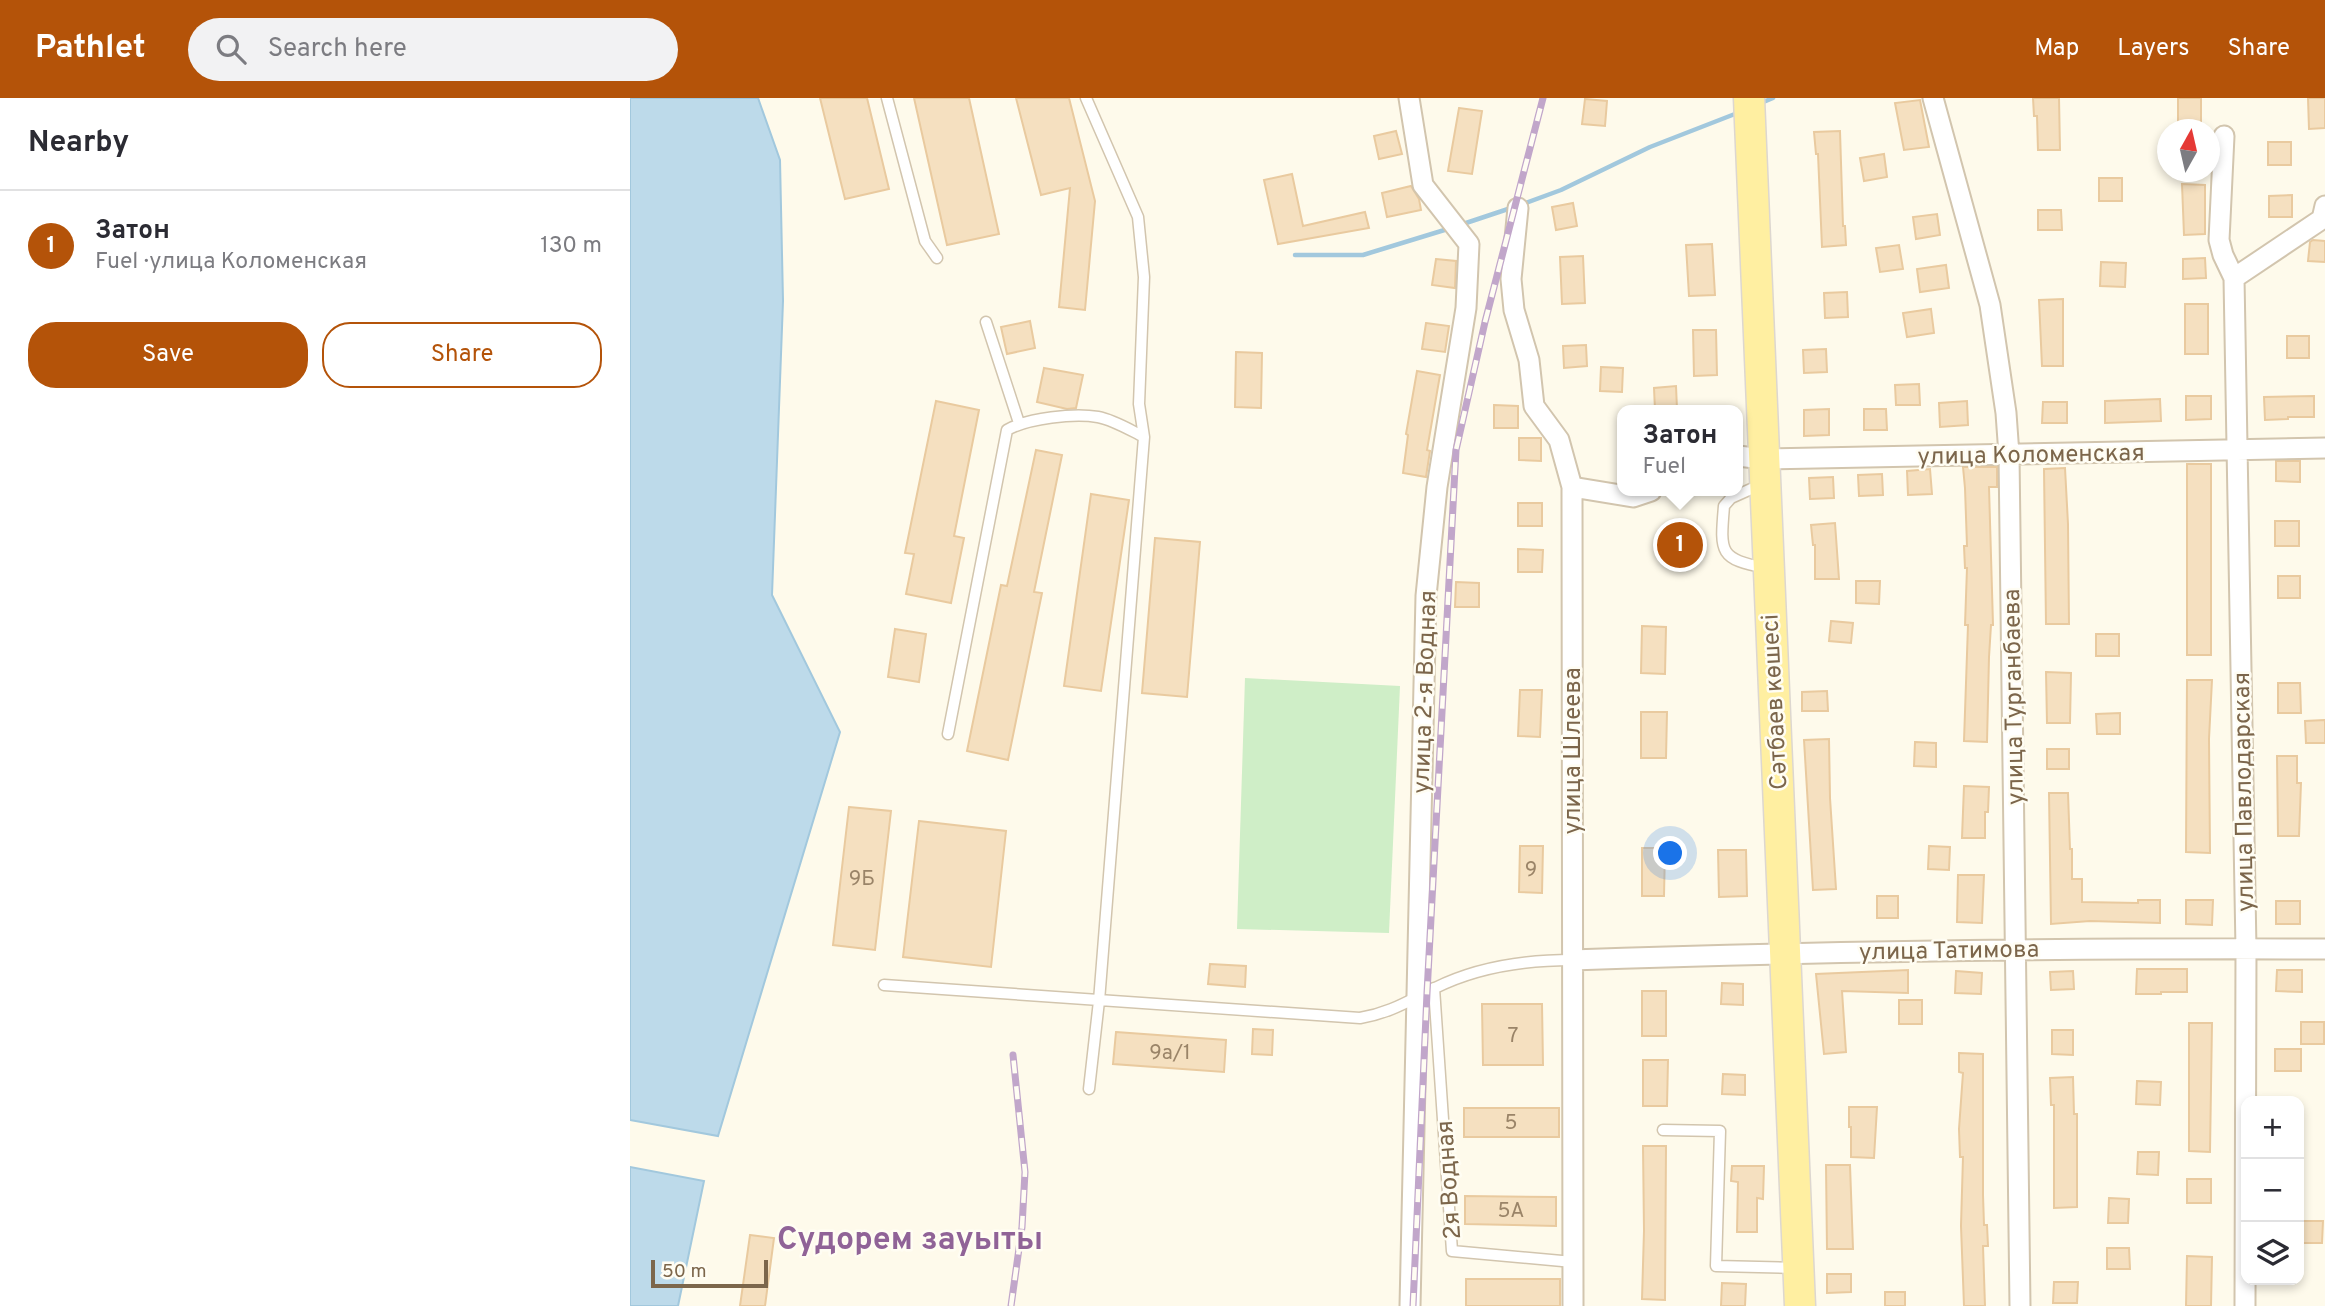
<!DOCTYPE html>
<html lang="en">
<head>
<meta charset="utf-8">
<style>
	body { margin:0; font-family:Overpass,sans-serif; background:#f2f2f3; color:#2b2b33 }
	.controls { position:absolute; right:21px; bottom:21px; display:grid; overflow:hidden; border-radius:14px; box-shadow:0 4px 10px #0003 }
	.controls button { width:63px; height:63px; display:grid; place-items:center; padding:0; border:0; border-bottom:2px solid #e1e1e2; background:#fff; color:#2b2b33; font:35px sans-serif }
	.compass { position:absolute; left:1527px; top:21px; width:63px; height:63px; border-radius:50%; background:#fff; box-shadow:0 4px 10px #0003; rotate:8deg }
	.scale { position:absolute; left:21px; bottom:18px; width:117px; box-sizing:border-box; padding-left:7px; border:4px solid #7c664b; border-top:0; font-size:19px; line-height:24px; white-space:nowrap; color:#7c664b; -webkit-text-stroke:5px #fffdf3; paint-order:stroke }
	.you { position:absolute; left:1041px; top:756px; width:24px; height:24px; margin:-18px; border:5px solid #fff; border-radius:50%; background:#1a73e8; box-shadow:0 0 0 10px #1a73e833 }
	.badge { display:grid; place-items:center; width:46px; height:46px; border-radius:50%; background:#b45309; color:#fff; font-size:23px; font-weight:700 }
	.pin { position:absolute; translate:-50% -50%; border:4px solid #fff; box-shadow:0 2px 7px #0006 }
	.popup { position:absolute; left:987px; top:307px; width:126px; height:91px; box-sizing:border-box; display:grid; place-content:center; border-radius:14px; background:#fff; filter:drop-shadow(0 2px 5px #0005); font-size:23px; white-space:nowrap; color:#7c7c81 }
	.popup b { font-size:26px; color:#2b2b33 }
	.popup::after { content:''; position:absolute; left:50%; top:100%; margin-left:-14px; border:14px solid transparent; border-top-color:#fff }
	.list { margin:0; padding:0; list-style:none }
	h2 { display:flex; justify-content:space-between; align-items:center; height:91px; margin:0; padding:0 28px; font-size:30px }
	h2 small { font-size:23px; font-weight:400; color:#7c7c81 }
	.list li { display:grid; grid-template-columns:46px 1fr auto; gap:21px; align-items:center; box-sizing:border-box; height:112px; padding:0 28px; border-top:2px solid #e1e1e2 }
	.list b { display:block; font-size:26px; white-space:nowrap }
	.list p { margin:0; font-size:23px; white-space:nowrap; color:#7c7c81 }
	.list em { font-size:23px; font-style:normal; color:#7c7c81 }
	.actions { display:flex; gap:14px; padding:21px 28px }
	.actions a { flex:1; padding:16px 0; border:2px solid #b45309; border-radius:28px; text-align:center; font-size:24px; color:#b45309 }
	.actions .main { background:#b45309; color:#fff }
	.icon { flex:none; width:38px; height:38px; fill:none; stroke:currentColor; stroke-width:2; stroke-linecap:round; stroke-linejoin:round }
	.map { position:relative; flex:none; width:1695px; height:1208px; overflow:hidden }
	header { display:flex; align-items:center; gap:42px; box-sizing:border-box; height:98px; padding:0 35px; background:#b45309; color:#fff }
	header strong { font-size:33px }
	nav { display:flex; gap:38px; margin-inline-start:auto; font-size:24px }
	.search { width:490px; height:63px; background:#f2f2f3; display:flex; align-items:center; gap:18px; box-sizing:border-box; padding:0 24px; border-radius:38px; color:#7c7c81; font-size:26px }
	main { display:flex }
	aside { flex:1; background:#fff }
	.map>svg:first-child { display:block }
	.green { fill:#cfeec7 }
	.water { fill:#bddaea; stroke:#a2c8dd; stroke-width:2 }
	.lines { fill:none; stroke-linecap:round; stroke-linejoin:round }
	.stream { stroke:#a2c8dd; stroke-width:4.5 }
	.building { fill:#f5e0c0; stroke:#e9ca9f; stroke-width:2 }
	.service-casing { stroke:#d2c5ae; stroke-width:13 }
	.minor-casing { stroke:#d2c5ae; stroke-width:23 }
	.primary-casing { stroke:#ddd7d0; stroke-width:33 }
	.service { stroke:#fff; stroke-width:10 }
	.minor { stroke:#fff; stroke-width:19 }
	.primary { stroke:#ffefa1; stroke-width:30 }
	.rail-casing { stroke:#c1a6ca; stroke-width:7 }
	.rail { stroke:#fffdf3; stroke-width:4.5; stroke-dasharray:13; stroke-linecap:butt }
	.labels { text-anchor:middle; stroke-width:5; stroke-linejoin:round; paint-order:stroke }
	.number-label { font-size:21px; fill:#9a8468 }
	.street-label { font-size:24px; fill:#7c664b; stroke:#fffdf3 }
	.district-label { font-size:32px; font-weight:bold; fill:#906397; stroke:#fffdf3 }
</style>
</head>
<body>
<header>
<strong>Pathlet</strong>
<div class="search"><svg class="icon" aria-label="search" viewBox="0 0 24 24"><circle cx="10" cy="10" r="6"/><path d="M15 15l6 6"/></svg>Search here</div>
<nav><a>Map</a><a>Layers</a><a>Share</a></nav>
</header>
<main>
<aside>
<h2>Nearby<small></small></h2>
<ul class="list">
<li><span class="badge">1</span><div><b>Затон</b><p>Fuel · улица Коломенская</p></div><em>130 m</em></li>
</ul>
<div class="actions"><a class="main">Save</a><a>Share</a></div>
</aside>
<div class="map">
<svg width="1695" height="1208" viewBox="0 0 1695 1208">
	<rect width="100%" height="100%" fill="#fefaeb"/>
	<path class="green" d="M 615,580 L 770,588 L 759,835 L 607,831 Z"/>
	<path class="water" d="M 0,0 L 128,0 L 150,62 L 153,203 L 142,497 L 210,634 L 88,1038 L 0,1022 Z
		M 0,1069 L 74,1083 L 48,1208 L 0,1208 Z"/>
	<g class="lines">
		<path class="stream" d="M 1131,5 L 1143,0
			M 893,106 L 931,92 L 1020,49 L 1110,14
			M 830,127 L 881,110
			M 665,157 L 733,157 L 821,130"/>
	</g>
	<path class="building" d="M 190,0 L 237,0 L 259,91 L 215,101 Z
		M 284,0 L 339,0 L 369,136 L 317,147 Z
		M 386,0 L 439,0 L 465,103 L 455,212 L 429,209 L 440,90 L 411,97 Z
		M 1403,0 L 1429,0 L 1430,52 L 1408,52 L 1407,18 L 1404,18 Z
		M 1548,0 L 1571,0 L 1571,32 L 1548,32 Z
		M 1678,0 L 1695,0 L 1695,30 L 1679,31 Z
		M 955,1 L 977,3 L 975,28 L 952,26 Z
		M 1290,2 L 1299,49 L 1274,52 L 1265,5 Z
		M 829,10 L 852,13 L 842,76 L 818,73 Z
		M 766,33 L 772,56 L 749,61 L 744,38 Z
		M 1210,33 L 1213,128 L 1215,128 L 1216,147 L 1192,149 L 1188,56 L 1186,56 L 1184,34 Z
		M 1638,44 L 1661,44 L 1661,67 L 1638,67 Z
		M 1254,56 L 1257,79 L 1234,83 L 1230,60 Z
		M 662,76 L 673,128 L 735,114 L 739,130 L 648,146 L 634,82 Z
		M 1469,80 L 1492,80 L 1492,103 L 1469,103 Z
		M 1552,86 L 1575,87 L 1575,136 L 1554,137 Z
		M 781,88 L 789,101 L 791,112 L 757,119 L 752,95 Z
		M 1662,97 L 1662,119 L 1639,119 L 1639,98 Z
		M 943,105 L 947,128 L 926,132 L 922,109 Z
		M 1408,112 L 1431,112 L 1432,132 L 1408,132 Z
		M 1307,116 L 1310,137 L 1286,141 L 1283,119 Z
		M 1683,142 L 1695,143 L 1695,164 L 1678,163 L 1680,144 Z
		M 1082,146 L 1085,197 L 1059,198 L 1056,147 Z
		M 1269,147 L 1273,171 L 1250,174 L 1246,150 Z
		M 953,158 L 955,205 L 932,206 L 930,159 Z
		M 1575,160 L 1576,180 L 1553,181 L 1553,161 Z
		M 806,161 L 826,163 L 825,190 L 802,187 Z
		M 1471,164 L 1496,165 L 1495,189 L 1470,188 Z
		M 1316,167 L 1319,190 L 1290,194 L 1287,171 Z
		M 1217,194 L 1218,219 L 1195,220 L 1194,195 Z
		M 1433,201 L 1433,268 L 1412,268 L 1409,202 Z
		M 1555,206 L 1578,206 L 1578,256 L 1555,256 Z
		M 1301,211 L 1304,235 L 1277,239 L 1273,215 Z
		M 400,223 L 405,250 L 377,256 L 371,229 Z
		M 796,225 L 819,228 L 815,254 L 792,251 Z
		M 1063,232 L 1086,232 L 1087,277 L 1064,278 Z
		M 1657,238 L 1679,238 L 1679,260 L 1657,260 Z
		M 956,247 L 957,268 L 934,270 L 933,248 Z
		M 1196,251 L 1197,274 L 1174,275 L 1173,252 Z
		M 606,254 L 632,255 L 631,310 L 605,309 Z
		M 971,269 L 993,270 L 992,294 L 970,293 Z
		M 414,270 L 453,277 L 446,310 L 437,311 L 407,304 Z
		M 787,273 L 810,277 L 797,352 L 800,353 L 796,379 L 773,375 L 778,337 L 776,336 Z
		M 1289,286 L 1290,307 L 1266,307 L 1265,287 Z
		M 1046,288 L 1047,311 L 1025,312 L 1024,290 Z
		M 1556,298 L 1581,298 L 1581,321 L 1556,322 Z
		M 1684,298 L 1684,319 L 1658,319 L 1658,321 L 1635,322 L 1634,299 Z
		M 1530,301 L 1531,323 L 1475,325 L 1475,303 Z
		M 306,303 L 349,312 L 324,438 L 334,440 L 321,505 L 276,496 L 284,456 L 275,455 Z
		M 1337,303 L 1338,327 L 1310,329 L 1309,305 Z
		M 1413,304 L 1437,304 L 1437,325 L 1412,325 Z
		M 864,307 L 888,308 L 888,330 L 864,330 Z
		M 1199,311 L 1199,337 L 1174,338 L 1174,312 Z
		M 1234,311 L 1256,311 L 1257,332 L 1234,332 Z
		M 889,340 L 911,340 L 911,363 L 889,362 Z
		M 406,352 L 432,357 L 404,494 L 412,495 L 378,662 L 337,653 L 371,487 L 377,488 Z
		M 1646,363 L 1670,363 L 1670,384 L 1646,383 Z
		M 1557,366 L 1581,366 L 1581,557 L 1557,557 Z
		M 1333,369 L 1367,369 L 1367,389 L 1359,389 L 1363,527 L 1361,527 L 1359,559 L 1357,644 L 1334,643 L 1338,527 L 1335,527 L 1337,470 L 1335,470 L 1334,448 L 1337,448 L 1335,390 Z
		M 1435,370 L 1438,426 L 1439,526 L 1416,526 L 1414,371 Z
		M 1300,371 L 1302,396 L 1278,397 L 1277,373 Z
		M 1252,376 L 1253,397 L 1229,398 L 1228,377 Z
		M 1203,379 L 1204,400 L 1180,401 L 1179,380 Z
		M 461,396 L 499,402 L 471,593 L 434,588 Z
		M 888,405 L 912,405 L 912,428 L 888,428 Z
		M 1645,423 L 1669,423 L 1669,448 L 1645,448 Z
		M 1205,425 L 1209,481 L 1185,481 L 1185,447 L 1183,447 L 1181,427 Z
		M 1039,431 L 1061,431 L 1060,463 L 1039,463 Z
		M 525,440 L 570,444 L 557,599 L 512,595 Z
		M 888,451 L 913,452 L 912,474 L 888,474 Z
		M 1648,478 L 1670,478 L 1670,500 L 1648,500 Z
		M 1226,483 L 1250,483 L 1249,506 L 1226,505 Z
		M 826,484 L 849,485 L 849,509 L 825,509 Z
		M 1201,523 L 1223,525 L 1221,545 L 1199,543 Z
		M 1012,528 L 1036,529 L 1035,576 L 1011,575 Z
		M 265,531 L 296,536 L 289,584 L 258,579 Z
		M 1466,536 L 1489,536 L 1489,558 L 1466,558 Z
		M 1416,574 L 1441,575 L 1440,625 L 1417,625 Z
		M 1557,582 L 1582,582 L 1579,641 L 1580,755 L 1556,754 Z
		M 1648,585 L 1670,585 L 1671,615 L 1648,615 Z
		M 890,592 L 912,592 L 910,639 L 888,638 Z
		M 1197,593 L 1198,613 L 1172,613 L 1172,594 Z
		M 1011,614 L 1037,614 L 1036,660 L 1011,660 Z
		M 1490,615 L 1490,636 L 1467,636 L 1466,616 Z
		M 1695,622 L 1695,645 L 1676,645 L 1675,623 Z
		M 1199,641 L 1200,700 L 1206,791 L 1183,792 L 1174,642 Z
		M 1285,644 L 1306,645 L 1306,669 L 1284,668 Z
		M 1417,651 L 1439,651 L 1439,671 L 1417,671 Z
		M 1647,658 L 1667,658 L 1667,685 L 1671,685 L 1669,738 L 1648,738 Z
		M 1334,688 L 1359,689 L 1358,714 L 1355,714 L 1355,740 L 1332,740 Z
		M 1419,695 L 1438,695 L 1440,751 L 1442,751 L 1442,781 L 1452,781 L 1452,804 L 1508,805 L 1508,802 L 1530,802 L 1530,825 L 1460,823 L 1421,826 Z
		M 219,709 L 261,713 L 245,852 L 203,847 Z
		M 289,723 L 376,733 L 361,869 L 273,859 Z
		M 890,748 L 913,748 L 912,795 L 889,794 Z
		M 1299,748 L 1320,749 L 1319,772 L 1298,771 Z
		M 1012,750 L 1035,750 L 1034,798 L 1012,798 Z
		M 1088,752 L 1116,752 L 1117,798 L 1089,799 Z
		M 1328,777 L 1354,777 L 1352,825 L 1327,824 Z
		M 1247,798 L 1268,798 L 1268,820 L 1247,820 Z
		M 1556,802 L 1583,802 L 1582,827 L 1556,826 Z
		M 1646,803 L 1670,803 L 1670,826 L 1646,826 Z
		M 580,866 L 616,868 L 615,889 L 578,886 Z
		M 1507,871 L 1557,871 L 1557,894 L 1531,894 L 1531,896 L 1506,896 Z
		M 1278,872 L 1278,895 L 1212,893 L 1216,954 L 1194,956 L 1186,876 Z
		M 1647,872 L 1672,872 L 1672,894 L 1646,893 Z
		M 1326,873 L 1352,875 L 1351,896 L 1325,895 Z
		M 1443,873 L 1444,891 L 1421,892 L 1420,874 Z
		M 1092,885 L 1113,886 L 1113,907 L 1091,906 Z
		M 1012,893 L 1036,893 L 1036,938 L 1012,938 Z
		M 1269,902 L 1292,902 L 1292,926 L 1269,926 Z
		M 852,906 L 912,906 L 913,967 L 853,967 Z
		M 1671,924 L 1694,924 L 1694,946 L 1671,946 Z
		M 1559,925 L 1582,925 L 1580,1054 L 1559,1053 Z
		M 623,931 L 643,932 L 642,957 L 622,956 Z
		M 1422,932 L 1443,932 L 1443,957 L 1422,956 Z
		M 486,934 L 596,942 L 594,974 L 483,966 Z
		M 1645,951 L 1671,951 L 1671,973 L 1645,973 Z
		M 1329,955 L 1353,956 L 1353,1097 L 1354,1127 L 1357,1127 L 1358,1148 L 1353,1148 L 1355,1208 L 1334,1208 L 1331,1128 L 1333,1059 L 1330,1059 L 1329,1031 L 1333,975 L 1329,974 Z
		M 1013,962 L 1038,962 L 1037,1008 L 1013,1008 Z
		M 1093,976 L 1115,977 L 1115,997 L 1092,996 Z
		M 1443,979 L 1444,1016 L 1447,1016 L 1447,1109 L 1424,1110 L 1424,1007 L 1421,1007 L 1420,980 Z
		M 1507,983 L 1531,984 L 1530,1007 L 1506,1006 Z
		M 1219,1009 L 1247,1009 L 1244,1060 L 1221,1059 L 1221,1029 L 1219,1029 Z
		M 834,1010 L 929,1010 L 929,1039 L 834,1039 Z
		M 1013,1048 L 1036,1048 L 1035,1202 L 1012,1201 L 1014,1133 Z
		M 1508,1054 L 1529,1054 L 1528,1077 L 1507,1076 Z
		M 1196,1067 L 1220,1067 L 1223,1151 L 1197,1151 Z
		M 1102,1068 L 1134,1068 L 1133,1101 L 1127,1100 L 1127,1134 L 1107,1134 L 1108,1084 L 1101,1083 Z
		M 1557,1081 L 1581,1081 L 1581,1105 L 1557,1105 Z
		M 835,1098 L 926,1099 L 926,1128 L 835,1126 Z
		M 1479,1100 L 1499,1101 L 1498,1125 L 1478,1125 Z
		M 1670,1123 L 1693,1123 L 1692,1145 L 1670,1145 Z
		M 120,1137 L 144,1140 L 135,1208 L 110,1208 Z
		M 1477,1150 L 1499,1150 L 1500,1171 L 1477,1171 Z
		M 1557,1158 L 1582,1159 L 1581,1208 L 1556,1208 Z
		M 1197,1176 L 1221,1176 L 1221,1194 L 1197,1195 Z
		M 836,1181 L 930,1181 L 930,1208 L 836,1208 Z
		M 1424,1184 L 1448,1184 L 1447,1205 L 1423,1205 Z
		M 1092,1185 L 1116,1186 L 1115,1208 L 1091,1208 Z
		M 1255,1194 L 1275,1194 L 1275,1208 L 1255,1208 Z"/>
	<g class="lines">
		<g class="service-casing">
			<path id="service" d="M 257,0 L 295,143 L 307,160
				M 456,0 L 508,119 L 514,179 L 509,306 L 514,339 L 469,903 L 459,991
				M 356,224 L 389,325
				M 1130,387 L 1101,400 L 1094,408 C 1090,455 1089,461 1136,470
				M 318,636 L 377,332 C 398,320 444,315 468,319 C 484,322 500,332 514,339
				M 254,887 L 730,920 C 760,915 778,903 805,890 C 847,869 896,862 942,862
				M 804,890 L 822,1153 L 943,1164
				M 1033,1032 L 1090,1033 L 1086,1168 L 1166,1170"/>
		</g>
		<g class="minor-casing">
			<path id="minor" d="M 779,0 L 793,87 L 839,146 L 836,210 L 807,389 L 796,498 L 780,1208
				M 1303,0 L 1360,207 L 1376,315 L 1379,357 L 1390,1208
				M 1594,38 L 1589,142 L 1593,157 L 1604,180
				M 888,110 L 881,181 L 884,212 L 899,262 L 904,308 L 929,342 L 942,389 L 943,1208
				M 1108,358 L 1133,361 L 1695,350
				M 942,389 L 1003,399 L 1021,393
				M 942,862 C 1193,853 1444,850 1695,851
				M 1615,1208 L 1616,851 L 1604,180 L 1692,121 L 1695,108"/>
		</g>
		<g class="primary-casing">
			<path id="primary" d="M 1119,0 L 1170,1208"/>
		</g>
		<use href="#service" class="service"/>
		<use href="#minor" class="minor"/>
		<use href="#primary" class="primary"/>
		<g class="rail-casing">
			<path id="rail" d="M 381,1208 L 392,1129 L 395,1074 L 383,957
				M 783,1208 L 797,895 L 826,352 L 855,224 L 913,0"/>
		</g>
		<use href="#rail" class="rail"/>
	</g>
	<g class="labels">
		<g class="number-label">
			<text x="901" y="778">9</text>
			<text x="232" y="787">9Б</text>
			<text x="883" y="944">7</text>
			<text x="540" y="961">9а/1</text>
			<text x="881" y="1031">5</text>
			<text x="881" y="1119">5А</text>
		</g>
		<g class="street-label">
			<text transform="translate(1401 356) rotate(-1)" y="8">улица Коломенская</text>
			<text transform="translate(794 594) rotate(-88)" y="8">улица 2-я Водная</text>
			<text transform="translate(1383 599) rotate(-91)" y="8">улица Турганбаева</text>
			<text transform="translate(1144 604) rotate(-93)" y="8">Сәтбаев көшесі</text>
			<text transform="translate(942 653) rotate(-90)" y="8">улица Шлеева</text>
			<text transform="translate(1613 694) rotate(-91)" y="8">улица Павлодарская</text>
			<text transform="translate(1319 852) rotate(-1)" y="8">улица Татимова</text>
			<text transform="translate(818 1082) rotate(-94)" y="8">2я Водная</text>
		</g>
		<g class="district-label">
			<text x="280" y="1151">Судорем зауыты</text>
		</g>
	</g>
</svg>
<div class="controls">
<button>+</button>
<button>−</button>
<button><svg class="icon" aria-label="layers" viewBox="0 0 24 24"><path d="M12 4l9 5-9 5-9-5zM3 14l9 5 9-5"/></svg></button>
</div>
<svg class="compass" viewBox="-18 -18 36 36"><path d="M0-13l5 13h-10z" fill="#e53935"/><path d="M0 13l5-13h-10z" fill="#7c7c81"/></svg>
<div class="scale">50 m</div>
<div class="you"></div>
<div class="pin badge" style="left:1050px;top:447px">1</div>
<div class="popup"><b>Затон</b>Fuel</div>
</div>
</main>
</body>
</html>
